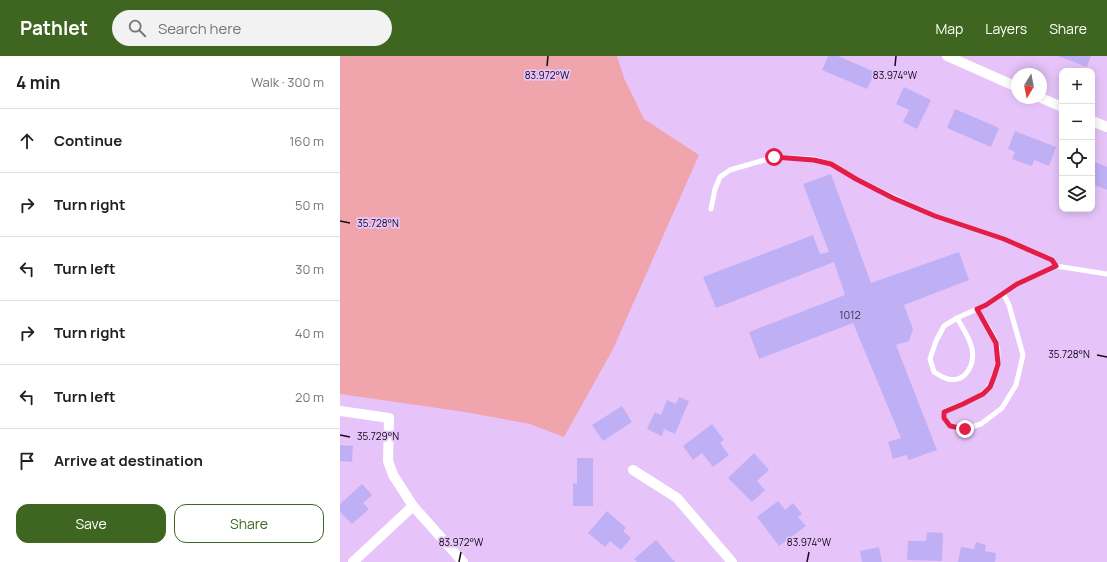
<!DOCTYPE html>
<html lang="en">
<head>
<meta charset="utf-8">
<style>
	body { margin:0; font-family:Manrope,sans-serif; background:#f2f2f2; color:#202124 }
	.controls { position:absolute; right:12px; top:12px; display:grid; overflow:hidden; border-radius:8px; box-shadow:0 2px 10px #0003 }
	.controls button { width:36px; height:36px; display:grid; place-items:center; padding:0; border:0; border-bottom:1px solid #e0e0e0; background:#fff; color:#202124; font:20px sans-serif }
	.compass { position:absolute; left:671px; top:12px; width:36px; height:36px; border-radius:50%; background:#fff; box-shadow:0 2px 10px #0003; rotate:190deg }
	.stop { position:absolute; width:12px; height:12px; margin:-9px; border:3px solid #e11d48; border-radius:50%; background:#fff }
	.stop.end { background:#e11d48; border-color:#fff; box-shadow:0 1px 4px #0008 }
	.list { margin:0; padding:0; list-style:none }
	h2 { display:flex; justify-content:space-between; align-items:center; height:52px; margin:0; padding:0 16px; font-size:17px }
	h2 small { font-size:13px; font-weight:400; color:#757577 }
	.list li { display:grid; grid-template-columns:26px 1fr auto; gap:12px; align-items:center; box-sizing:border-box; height:64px; padding:0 16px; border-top:1px solid #e0e0e0 }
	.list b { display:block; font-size:15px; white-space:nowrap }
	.list em { font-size:13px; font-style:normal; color:#757577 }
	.actions { display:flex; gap:8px; padding:12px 16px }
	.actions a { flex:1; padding:9px 0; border:1px solid #3f6620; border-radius:12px; text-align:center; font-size:14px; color:#3f6620 }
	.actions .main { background:#3f6620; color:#fff }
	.icon { flex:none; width:22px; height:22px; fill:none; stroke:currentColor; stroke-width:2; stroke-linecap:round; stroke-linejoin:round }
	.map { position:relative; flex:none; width:767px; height:506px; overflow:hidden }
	header { display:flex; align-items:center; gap:24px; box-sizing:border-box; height:56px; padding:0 20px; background:#3f6620; color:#fff }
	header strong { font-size:19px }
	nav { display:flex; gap:22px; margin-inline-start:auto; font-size:14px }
	.search { width:280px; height:36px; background:#f2f2f2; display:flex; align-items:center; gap:10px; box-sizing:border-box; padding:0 14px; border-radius:22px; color:#757577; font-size:15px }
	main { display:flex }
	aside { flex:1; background:#fff }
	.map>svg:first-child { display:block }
	.green { fill:#f0a4ab }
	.building { fill:#bfb0f5 }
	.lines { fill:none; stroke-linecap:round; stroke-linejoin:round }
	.lane { stroke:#fff; stroke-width:5 }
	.street { stroke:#fff; stroke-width:10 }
	.route { stroke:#e11d48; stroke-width:5 }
	.ticks { fill:none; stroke:#14081a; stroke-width:1.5 }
	.labels { text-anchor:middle; stroke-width:3.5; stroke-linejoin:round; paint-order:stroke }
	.number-label { font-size:11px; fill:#3f3251 }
	.ticks-label { font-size:10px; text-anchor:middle; fill:#14081a; stroke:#e6c4f9; stroke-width:3.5; stroke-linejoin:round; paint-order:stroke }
</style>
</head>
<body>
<header>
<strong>Pathlet</strong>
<div class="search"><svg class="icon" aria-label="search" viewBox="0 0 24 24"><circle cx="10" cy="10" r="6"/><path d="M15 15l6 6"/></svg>Search here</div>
<nav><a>Map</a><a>Layers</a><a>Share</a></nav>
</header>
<main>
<aside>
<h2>4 min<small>Walk · 300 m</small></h2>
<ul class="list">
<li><svg class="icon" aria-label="ahead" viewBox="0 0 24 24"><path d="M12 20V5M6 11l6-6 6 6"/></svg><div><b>Continue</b></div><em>160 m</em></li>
<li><svg class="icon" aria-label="right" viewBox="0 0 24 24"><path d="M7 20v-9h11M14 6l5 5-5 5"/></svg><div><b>Turn right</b></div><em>50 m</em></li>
<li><svg class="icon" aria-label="left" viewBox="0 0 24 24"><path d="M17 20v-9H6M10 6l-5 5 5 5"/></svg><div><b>Turn left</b></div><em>30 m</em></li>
<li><svg class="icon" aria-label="right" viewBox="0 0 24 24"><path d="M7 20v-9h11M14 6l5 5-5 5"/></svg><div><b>Turn right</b></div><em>40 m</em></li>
<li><svg class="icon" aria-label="left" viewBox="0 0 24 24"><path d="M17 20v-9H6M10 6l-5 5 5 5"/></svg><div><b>Turn left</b></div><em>20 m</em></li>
<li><svg class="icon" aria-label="arrive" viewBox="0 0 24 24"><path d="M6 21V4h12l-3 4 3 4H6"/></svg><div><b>Arrive at destination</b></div></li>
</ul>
<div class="actions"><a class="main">Save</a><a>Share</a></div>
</aside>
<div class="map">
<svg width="767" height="506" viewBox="0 0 767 506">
	<rect width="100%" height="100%" fill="#e6c4f9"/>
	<path class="green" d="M 0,0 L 277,0 L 284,22 L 304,63 L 359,99 L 273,293 L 224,381 L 190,368 L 125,356 L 0,338 Z"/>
	<path class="building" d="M 488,0 L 498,0 L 535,16 L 527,33 L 482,14 Z
		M 718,0 L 751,0 L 747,11 Z
		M 564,31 L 591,44 L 577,73 L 563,66 L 569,54 L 556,48 Z
		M 615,53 L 659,72 L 651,91 L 607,72 Z
		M 675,75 L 716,91 L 709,110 L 694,104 L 692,110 L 672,103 L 675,96 L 668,93 Z
		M 752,105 L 767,111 L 767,134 L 755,129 L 752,135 Z
		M 491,118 L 531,227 L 619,196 L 629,224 L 564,249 L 573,273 L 569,285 L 556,289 L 597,394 L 569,404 L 566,399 L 553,403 L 548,386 L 561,382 L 513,267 L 419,303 L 409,276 L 505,239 L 494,206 L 376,252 L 363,221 L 473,179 L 480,198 L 489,196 L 463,128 Z
		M 339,341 L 349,345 L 335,378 L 324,373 L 322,380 L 307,373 L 315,356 L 321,359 L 327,344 L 336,348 Z
		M 282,350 L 292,366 L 263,385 L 252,369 Z
		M 372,368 L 384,384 L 380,387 L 389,399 L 373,411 L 362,397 L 353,404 L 343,390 Z
		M 0,389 L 13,390 L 12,406 L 0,405 Z
		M 414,397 L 429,414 L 417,425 L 425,434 L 412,446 L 388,422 Z
		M 237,402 L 253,402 L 253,450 L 233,450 L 233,427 L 237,428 Z
		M 22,428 L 32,439 L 23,447 L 29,453 L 12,468 L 0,456 L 0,448 Z
		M 438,445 L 445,454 L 453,447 L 462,458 L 458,461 L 466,470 L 439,490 L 417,461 Z
		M 267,455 L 286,472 L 283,475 L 291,482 L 281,494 L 270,485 L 265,491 L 248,477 Z
		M 587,476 L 603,477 L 602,505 L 567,504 L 568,485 L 586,485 Z
		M 316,484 L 335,506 L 297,506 L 294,503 Z
		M 636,486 L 646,489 L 645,495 L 656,497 L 655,506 L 618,506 L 621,491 L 634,493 Z
		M 539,491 L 542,506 L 522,506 L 520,495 Z"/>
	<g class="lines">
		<path class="lane" d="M 371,153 L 375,133 L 380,121 L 390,114 L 435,101 L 474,103 L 491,108 L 516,123 L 553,141 L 595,160 L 664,183 L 712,204 L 716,210
			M 637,253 C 643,264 651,274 656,286 C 661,300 656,328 643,337 C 632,346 617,349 604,356 L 604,362 L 610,370 L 625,373 L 641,368 L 662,352 L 676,329 L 683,299 L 669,249 L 663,237
			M 617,262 C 622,271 630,282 632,293 C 635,308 626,327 608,323 C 603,322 598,318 594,316 L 590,303 L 596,285 L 604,270 L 617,262 L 646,249 L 677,228 L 716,210 L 767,218"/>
		<path class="street" d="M 607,0 L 677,31
			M 701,42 L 722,51
			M 752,65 L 767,71
			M 0,355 L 49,362 L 48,405 L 53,419 L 73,450 L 123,506
			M 293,414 L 337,442 L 392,506
			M 13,506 L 73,450"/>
	</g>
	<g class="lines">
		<path class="route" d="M 434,101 L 474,104 L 491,108 L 516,123 L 553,142 L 595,160 L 664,183 L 712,204 L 716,210 L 677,228 L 646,249 L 637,253 L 656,287 L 658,308 L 654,321 L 650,331 L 643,338 L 623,348 L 604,356 L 604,362 L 610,370 L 625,373"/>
	</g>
	<path class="ticks" d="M 207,10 L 208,0M 555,10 L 556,0M 0,165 L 10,167M 757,299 L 767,301M 0,379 L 10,381M 119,506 L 121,496M 467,506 L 469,496"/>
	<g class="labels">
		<g class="number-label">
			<text x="510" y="263">1012</text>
		</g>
	</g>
	<g class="ticks-label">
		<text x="207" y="23">83.972°W</text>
		<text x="555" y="23">83.974°W</text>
		<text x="38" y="171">35.728°N</text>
		<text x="729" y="302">35.728°N</text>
		<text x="38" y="384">35.729°N</text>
		<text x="121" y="490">83.972°W</text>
		<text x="469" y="490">83.974°W</text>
	</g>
</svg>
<div class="controls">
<button>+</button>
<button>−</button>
<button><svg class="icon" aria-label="locate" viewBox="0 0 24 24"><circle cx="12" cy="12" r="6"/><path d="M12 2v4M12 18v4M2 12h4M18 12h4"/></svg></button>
<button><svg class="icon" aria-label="layers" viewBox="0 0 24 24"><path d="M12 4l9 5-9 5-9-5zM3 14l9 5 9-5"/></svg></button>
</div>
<svg class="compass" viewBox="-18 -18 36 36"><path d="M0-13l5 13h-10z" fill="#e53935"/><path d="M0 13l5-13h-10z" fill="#757577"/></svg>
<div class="stop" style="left:434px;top:101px"></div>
<div class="stop end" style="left:625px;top:373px"></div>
</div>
</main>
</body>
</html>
